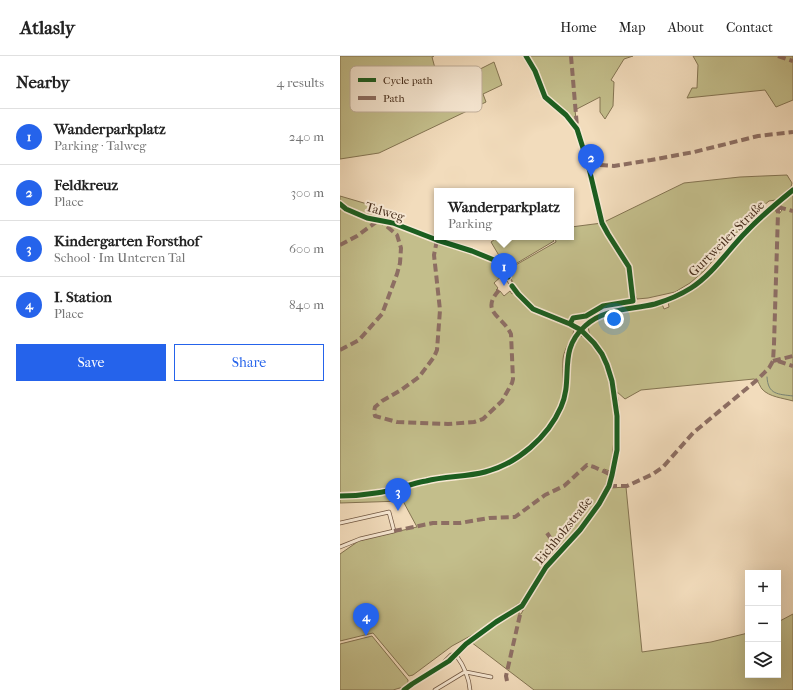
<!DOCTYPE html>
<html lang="en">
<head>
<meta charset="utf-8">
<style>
	body { margin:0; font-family:"IM FELL French Canon",serif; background:#f6f6f6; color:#222 }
	.controls { position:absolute; right:12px; bottom:12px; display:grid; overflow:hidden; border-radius:0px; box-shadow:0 4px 16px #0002 }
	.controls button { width:36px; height:36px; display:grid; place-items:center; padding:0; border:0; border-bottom:1px solid #e0e0e0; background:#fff; color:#222; font:20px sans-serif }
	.you { position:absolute; left:274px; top:263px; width:14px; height:14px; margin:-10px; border:3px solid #fff; border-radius:50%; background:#1a73e8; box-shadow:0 0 0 6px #1a73e833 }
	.badge { display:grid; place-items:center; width:26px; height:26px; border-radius:50%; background:#2563eb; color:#fff; font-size:13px; font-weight:700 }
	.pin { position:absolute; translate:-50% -33px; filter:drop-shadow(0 1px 2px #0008) }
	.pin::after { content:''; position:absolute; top:21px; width:14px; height:12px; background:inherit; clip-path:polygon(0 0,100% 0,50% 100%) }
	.popup { position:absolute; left:94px; top:132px; width:140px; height:52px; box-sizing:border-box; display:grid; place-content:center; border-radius:0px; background:#fff; filter:drop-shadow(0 1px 3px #0005); font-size:13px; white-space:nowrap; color:#767676 }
	.popup b { font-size:15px; color:#222 }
	.popup::after { content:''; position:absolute; left:50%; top:100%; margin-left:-8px; border:8px solid transparent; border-top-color:#fff }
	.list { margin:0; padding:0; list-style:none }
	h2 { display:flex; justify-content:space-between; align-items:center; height:52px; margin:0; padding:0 16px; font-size:17px }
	h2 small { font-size:13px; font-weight:400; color:#767676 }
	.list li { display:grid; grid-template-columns:26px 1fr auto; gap:12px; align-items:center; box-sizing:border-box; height:56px; padding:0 16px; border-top:1px solid #e0e0e0 }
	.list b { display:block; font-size:15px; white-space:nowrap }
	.list p { margin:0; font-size:13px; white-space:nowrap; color:#767676 }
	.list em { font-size:13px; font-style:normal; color:#767676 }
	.actions { display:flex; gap:8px; padding:12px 16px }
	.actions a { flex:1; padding:9px 0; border:1px solid #2563eb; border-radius:0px; text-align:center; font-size:14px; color:#2563eb }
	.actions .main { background:#2563eb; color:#fff }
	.icon { flex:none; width:22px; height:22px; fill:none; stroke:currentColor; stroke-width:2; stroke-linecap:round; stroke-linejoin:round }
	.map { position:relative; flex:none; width:453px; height:634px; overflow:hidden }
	header { display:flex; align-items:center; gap:24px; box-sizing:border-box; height:56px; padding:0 20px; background:#fff; border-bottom:1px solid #e0e0e0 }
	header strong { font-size:19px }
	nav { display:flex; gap:22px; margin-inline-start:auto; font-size:14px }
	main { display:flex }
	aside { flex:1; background:#fff }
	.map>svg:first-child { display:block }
	.green { fill:#c3be8b; stroke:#847452 }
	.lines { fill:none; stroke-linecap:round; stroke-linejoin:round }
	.stream { stroke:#788274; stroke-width:1 }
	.street-casing { stroke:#705742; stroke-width:4.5 }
	.secondary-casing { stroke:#442b19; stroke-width:5.5 }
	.street { stroke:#f7e8d3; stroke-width:3 }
	.secondary { stroke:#f7e8d3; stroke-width:4 }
	.quiet { stroke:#8d6e63; stroke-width:4; stroke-dasharray:8 4; stroke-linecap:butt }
	.cycleway-casing { stroke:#f7e8d3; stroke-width:8 }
	.cycleway { stroke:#1b5e20; stroke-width:5 }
	.labels { text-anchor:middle; stroke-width:4; stroke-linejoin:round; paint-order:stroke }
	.street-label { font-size:13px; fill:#442b19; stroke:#f7e8d3 }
	.key { fill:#f7e8d3; stroke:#c1af9b; stroke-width:1 }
	.key-label { font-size:11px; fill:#442b19 }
</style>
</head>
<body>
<header>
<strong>Atlasly</strong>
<nav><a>Home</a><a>Map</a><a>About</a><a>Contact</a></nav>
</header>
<main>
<aside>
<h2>Nearby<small>4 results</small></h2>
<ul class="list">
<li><span class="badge">1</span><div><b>Wanderparkplatz</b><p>Parking · Talweg</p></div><em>240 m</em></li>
<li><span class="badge">2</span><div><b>Feldkreuz</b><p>Place</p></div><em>300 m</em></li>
<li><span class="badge">3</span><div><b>Kindergarten Forsthof</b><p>School · Im Unteren Tal</p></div><em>600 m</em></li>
<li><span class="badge">4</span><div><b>I. Station</b><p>Place</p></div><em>840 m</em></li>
</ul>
<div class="actions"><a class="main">Save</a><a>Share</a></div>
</aside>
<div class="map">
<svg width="453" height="634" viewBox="0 0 453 634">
	<rect width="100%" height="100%" fill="#f2dcbc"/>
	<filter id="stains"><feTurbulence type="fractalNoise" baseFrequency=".005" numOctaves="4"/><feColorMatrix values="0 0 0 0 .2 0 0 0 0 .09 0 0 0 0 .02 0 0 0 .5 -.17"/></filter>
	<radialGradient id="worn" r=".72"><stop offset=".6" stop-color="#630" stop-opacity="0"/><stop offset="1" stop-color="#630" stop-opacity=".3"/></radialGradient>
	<path class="green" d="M 0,0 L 94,0 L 92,1 L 96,16 L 85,24 L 91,38 L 154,6 L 162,29 L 143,38 L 146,46 L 39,97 L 0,103 Z
		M 186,0 L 293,0 L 284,3 L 271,24 L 274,26 L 273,50 L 265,63 L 260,56 L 260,41 L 235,54 L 237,73 L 226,59 L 205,41 L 195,15 Z
		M 353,0 L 453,0 L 453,44 L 436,51 L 425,34 L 347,42 L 352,32 L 357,32 L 358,9 Z
		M 447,119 L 452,127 L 451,131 L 436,144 L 429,145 L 410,161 L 364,215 L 350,227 L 335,236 L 308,242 L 297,243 L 293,234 L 290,234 L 290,242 L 287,245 L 263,249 L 244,258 L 234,260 L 228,265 C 196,253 181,247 167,214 L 216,186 L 215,181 L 231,181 L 231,171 L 262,167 L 344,127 L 400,121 Z
		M 453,136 L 453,345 C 443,342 429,341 422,333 C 419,329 419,325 414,323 L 301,334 L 285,343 L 276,335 L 269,309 L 264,297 L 255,285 L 250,280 L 248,271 C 260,257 303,252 322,248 L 324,253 L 329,251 L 328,246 L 355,232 L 368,221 L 417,166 L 435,152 L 436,156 L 440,157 L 443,152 L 441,150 L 440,147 Z
		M 0,140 L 51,155 L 64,170 L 129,193 L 128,196 L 158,208 L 164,218 L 154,227 L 158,232 L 156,234 L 158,236 L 160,235 L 164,240 L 170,235 L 172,238 L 175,236 L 192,255 L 228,268 L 234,274 C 232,284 224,292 223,303 C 222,316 225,329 221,342 C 211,383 169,410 129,417 C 115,420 101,419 87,422 C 58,428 30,438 0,438 Z
		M 158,181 L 211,181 L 214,185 L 167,213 L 151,186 Z
		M 240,280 C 248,281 251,287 255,293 C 278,325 277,377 270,415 L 264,413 L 263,416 L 269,420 L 264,434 L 240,472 L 205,510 L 181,546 L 134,578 L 112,590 L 73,619 L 69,620 L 33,577 L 0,585 L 0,498 L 20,484 L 77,471 L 63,445 L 0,447 L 0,441 L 9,441 C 36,436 62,430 89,425 C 109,422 130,422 149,416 C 180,408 210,382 223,352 C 232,331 222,297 240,280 Z
		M 286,431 L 302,596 L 371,586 L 408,577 L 408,619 L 438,619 L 438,566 L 453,558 L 453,634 L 194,634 L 131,586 L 159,566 L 179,554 L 179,558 L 181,558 L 207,512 L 241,475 L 259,451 L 271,432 Z
		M 32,580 L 68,624 L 68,626 L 63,631 L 53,634 L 0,634 L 0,588 Z"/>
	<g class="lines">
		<path class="stream" d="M 427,321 C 428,339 438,338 453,340"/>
		<g class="street-casing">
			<path id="street" d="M 0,148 L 6,153 L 27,162 L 53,167 L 97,184 L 132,195 L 159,206 L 172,230 L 178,238 L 193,253 L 230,268 L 241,274
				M 0,467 L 49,456 L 54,475 L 20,483 L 0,491
				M 116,599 C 124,610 129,620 130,634
				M 101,609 L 111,599 L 116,599
				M 64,634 L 72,628 L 109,605 L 135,581
				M 95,634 L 123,617 L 126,616 L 151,621"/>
		</g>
		<g class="secondary-casing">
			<path id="secondary" d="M 0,440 C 12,440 24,439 36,437 C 53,435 69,428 86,425 C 105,420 126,421 145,416 C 177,408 208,381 221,351 C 234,322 217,295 245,270 C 264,252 291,254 315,248 C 328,244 340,239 351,232 C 373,218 388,194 406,176 C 420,161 437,147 453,134
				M 135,581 C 142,576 149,570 157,565 C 164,560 176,556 182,549 C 193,538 196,522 206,511 C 223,489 244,472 259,448 C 283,411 283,338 262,299 C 257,289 249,281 241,274"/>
		</g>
		<use href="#street" class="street"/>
		<use href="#secondary" class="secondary"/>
		<path class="quiet" d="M 231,0 L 237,71
			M 438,0 L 453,5
			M 248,108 L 274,110 L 311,104 L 354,96 L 418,80 L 453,76
			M 438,151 L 453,155
			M 97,184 L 94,199 L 100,254 L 97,294 L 94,301 L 79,321 L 61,334 L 42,345 L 35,351 L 34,356 L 35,360 L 57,366 L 108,368 L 134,366 L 143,363 L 162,345 L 172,327 L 173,323 L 171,278 C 162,259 139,256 160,233
			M 0,189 L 17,180 L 39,164
			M 0,294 L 19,284 L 42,258 L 57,218 L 60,207 L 61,192 L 57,179 L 43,167
			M 433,305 L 453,300
			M 438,305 L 453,310
			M 269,430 L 287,430 L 313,418 L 323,411 L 353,377 L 417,324 L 429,312 L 433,305 L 434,288 L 438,157 L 438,151 L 435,148
			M 54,475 L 93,467 L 120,467 L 149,462 L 175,461 L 205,439 L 224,430 L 247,409 L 254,411 L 272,419
			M 207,477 L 220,496
			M 167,625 L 166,620 L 182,550"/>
		<g class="cycleway-casing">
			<path id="cycleway" d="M 186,0 L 195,15 L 205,41 L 226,59 L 237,73 L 248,108 L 262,167 L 268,178 L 289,211 L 293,245 L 263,250 L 246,260 L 233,262 L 230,268
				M 0,148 L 6,153 L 27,162 L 53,167 L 97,184 L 132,195 L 159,206 L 168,221
				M 0,440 C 12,440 24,439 36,437 C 53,435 69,428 86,425 C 105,420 126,421 145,416 C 177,408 208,381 221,351 C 234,322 217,295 245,270 C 264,252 291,254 315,248 C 328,244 340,239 351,232 C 373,218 388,194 406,176 C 420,161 437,147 453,134
				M 64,634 L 72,628 L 109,605 L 126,588 L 156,566 L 182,550 L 206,511 L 240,474 L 259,448 L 269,430 L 272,419 L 277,394 L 277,360 L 272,325 L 267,309 L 262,298 L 254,287 L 241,274 L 230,268 L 193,253 L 178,238 L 172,230"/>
		</g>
		<use href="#cycleway" class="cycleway"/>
	</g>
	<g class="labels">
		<g class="street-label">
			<text transform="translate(45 155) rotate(16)" y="5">Talweg</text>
			<text transform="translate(386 182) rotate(-45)" y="5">Gurtweiler Straße</text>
			<text transform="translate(223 474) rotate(-51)" y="5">Eichholzstraße</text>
		</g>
	</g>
	<rect x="10" y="10" width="132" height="46" rx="6" class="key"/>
	<rect x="18" y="22" width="18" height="4" fill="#1b5e20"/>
	<rect x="18" y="40" width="18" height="4" fill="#8d6e63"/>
	<g class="key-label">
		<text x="43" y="28">Cycle path</text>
		<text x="43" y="46">Path</text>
	</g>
	<rect width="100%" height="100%" filter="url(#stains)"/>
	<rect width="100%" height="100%" fill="url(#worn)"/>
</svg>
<div class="controls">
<button>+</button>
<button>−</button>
<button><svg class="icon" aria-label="layers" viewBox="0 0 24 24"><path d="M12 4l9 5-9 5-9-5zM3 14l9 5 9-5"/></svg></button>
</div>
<div class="you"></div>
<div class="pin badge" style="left:164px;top:230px">1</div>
<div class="popup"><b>Wanderparkplatz</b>Parking</div>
<div class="pin badge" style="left:251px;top:121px">2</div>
<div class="pin badge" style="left:58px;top:455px">3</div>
<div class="pin badge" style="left:26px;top:580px">4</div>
</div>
</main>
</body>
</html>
